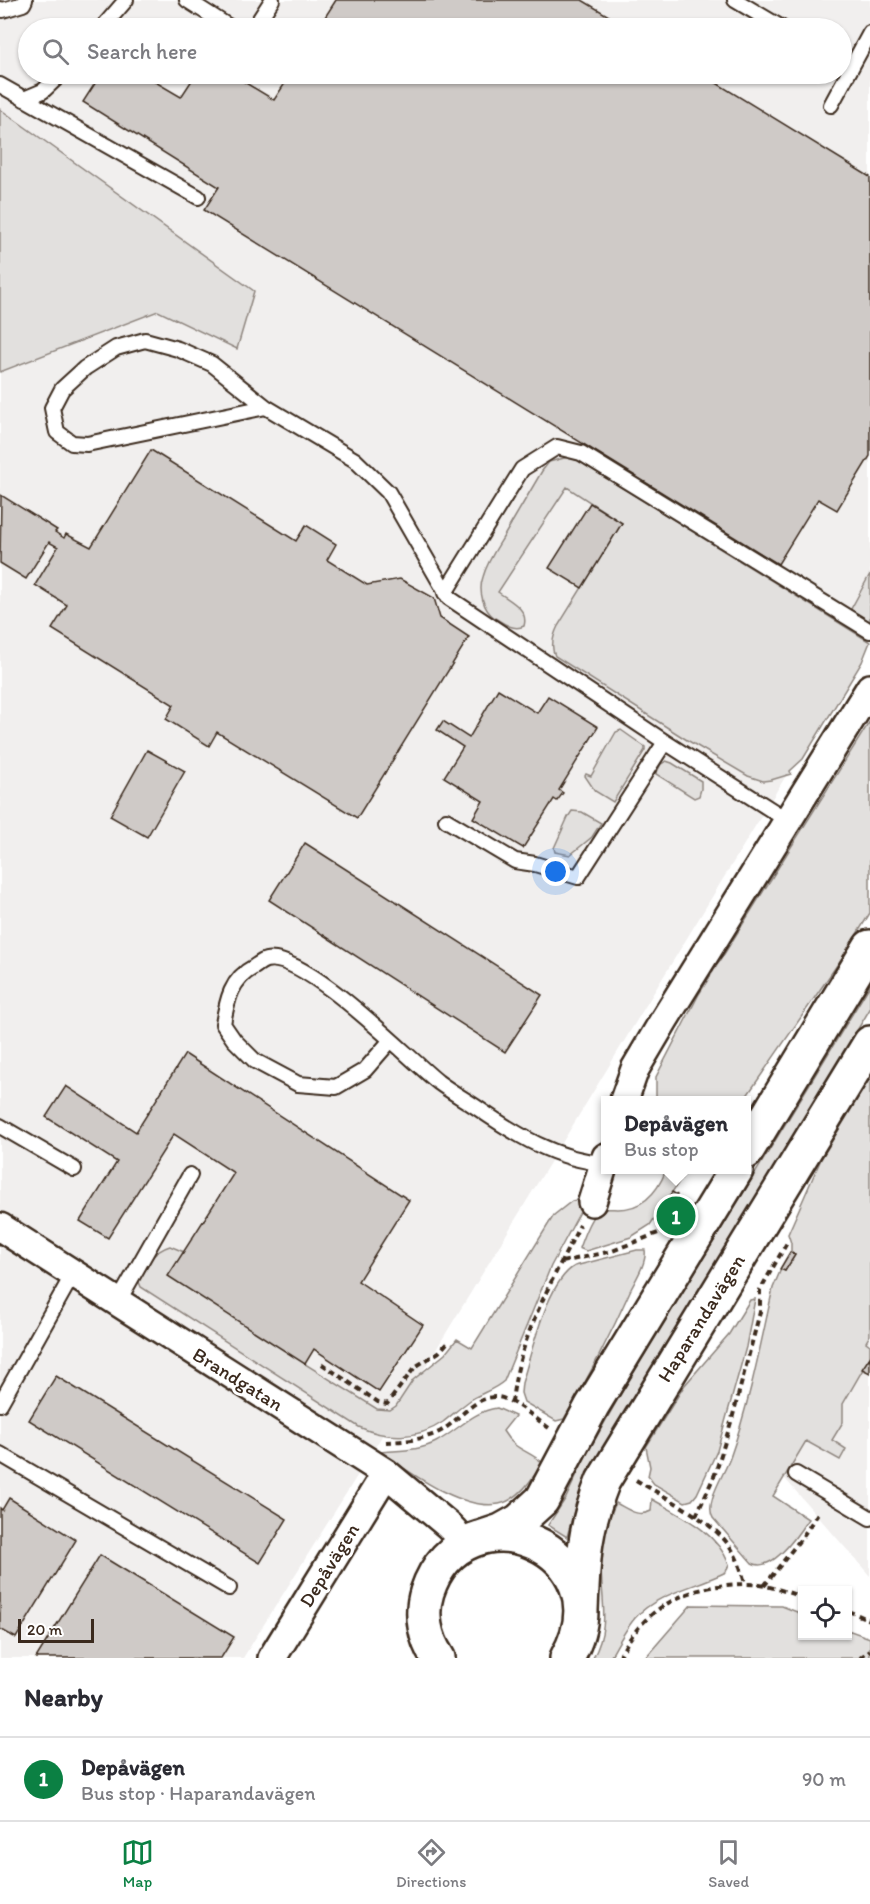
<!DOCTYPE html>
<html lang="en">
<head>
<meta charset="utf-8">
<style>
	body { margin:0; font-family:Itim,sans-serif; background:#f7f7f7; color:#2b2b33 }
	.controls { position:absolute; right:18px; bottom:18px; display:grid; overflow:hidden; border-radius:0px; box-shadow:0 2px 4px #0004 }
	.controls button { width:54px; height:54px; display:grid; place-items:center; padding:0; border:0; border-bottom:2px solid #e1e1e2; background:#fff; color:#2b2b33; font:30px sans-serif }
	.scale { position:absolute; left:18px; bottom:15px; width:76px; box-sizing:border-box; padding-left:6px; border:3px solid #3b2a1e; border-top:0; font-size:16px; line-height:21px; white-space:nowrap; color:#3b2a1e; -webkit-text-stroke:4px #fff; paint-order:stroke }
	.you { position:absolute; left:556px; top:872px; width:21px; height:21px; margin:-15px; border:4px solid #fff; border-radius:50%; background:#1a73e8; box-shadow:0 0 0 9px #1a73e833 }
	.badge { display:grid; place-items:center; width:39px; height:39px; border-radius:50%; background:#0b8043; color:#fff; font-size:20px; font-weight:700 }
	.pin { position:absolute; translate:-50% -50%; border:3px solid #fff; box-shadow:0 2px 6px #0006 }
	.popup { position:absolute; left:601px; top:1096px; width:150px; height:78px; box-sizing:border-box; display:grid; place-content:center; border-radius:0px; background:#fff; filter:drop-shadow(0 2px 4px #0005); font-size:20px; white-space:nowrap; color:#7c7c81 }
	.popup b { font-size:22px; color:#2b2b33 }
	.popup::after { content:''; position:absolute; left:50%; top:100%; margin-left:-12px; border:12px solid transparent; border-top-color:#fff }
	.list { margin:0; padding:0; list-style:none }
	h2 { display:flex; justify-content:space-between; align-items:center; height:78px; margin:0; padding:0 24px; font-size:26px }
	h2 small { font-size:20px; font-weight:400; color:#7c7c81 }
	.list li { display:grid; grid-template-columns:39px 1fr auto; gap:18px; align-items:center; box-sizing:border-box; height:84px; padding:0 24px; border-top:2px solid #e1e1e2 }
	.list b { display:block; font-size:22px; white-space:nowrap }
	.list p { margin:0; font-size:20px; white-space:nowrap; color:#7c7c81 }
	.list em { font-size:20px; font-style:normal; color:#7c7c81 }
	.icon { flex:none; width:33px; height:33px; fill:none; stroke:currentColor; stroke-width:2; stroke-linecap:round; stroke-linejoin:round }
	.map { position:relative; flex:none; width:870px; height:1658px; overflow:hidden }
	.search { position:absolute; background:#fff; box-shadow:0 2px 4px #0004; left:18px; right:18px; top:18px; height:66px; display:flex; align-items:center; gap:15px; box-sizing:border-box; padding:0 21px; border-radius:33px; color:#7c7c81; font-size:22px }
	.sheet { height:162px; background:#fff }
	nav { display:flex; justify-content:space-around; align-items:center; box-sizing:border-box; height:84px; border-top:2px solid #e1e1e2; background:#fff; font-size:16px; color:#7c7c81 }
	nav a { display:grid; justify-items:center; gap:3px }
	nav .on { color:#0b8043 }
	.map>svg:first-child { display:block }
	.built { fill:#f1efee; fill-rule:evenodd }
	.green { fill:#e2e0de; stroke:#8e857e; stroke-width:1.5 }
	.building { fill:#cfcac7; stroke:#3b2a1e; stroke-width:1.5 }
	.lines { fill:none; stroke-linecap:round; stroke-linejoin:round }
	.service-casing { stroke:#3b2a1e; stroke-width:18 }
	.minor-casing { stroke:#3b2a1e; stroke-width:32 }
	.secondary-casing { stroke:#3b2a1e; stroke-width:38 }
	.path { stroke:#3b2a1e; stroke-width:4; stroke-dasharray:6 4.5; stroke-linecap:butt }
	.service { stroke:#fff; stroke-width:14 }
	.minor { stroke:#fff; stroke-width:27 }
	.secondary { stroke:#fff; stroke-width:33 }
	.labels { text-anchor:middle; stroke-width:6; stroke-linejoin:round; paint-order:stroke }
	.street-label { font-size:20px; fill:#3b2a1e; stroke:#fff }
</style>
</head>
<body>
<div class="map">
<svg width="870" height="1658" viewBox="0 0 870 1658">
	<rect width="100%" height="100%" fill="#fff"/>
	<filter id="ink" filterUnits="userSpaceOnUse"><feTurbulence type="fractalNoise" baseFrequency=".0167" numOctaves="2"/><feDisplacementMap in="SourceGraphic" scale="12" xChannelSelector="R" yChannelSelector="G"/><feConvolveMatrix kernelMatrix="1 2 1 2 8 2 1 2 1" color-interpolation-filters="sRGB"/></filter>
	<g filter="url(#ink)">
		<path class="built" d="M 0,0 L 870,0 L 870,638 L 426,1366 L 243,1658 L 0,1658 ZM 28,28 L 842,28 L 842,74 L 28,74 Z
			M 870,1251 L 870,1576 L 752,1441 Z"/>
		<path class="green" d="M 0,109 L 254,291 L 237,349 L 158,311 L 0,372 Z
			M 568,457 L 579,461 L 870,642 L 862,662 L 803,759 L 790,771 L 791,774 L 771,780 L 763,781 L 748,776 L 687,740 L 555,656 C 550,646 553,636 558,626 L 622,523 L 567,487 L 498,592 C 510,601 529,609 524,626 C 514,631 504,624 495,618 C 483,610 478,591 483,577 C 487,562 496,549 504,536 C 517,514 529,493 542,471 L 549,462 Z
			M 870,574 L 870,624 L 851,612 L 851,609 Z
			M 870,721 L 870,913 L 844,955 L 744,1100 L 656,1100 L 656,1077 L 699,994 Z
			M 621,730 L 645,747 L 645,750 L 613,802 L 595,791 L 585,776 L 586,774 L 591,776 L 616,732 Z
			M 666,761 L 672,763 L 701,781 L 701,789 L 699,796 L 694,798 L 656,774 L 661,764 Z
			M 572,811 L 582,812 L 601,823 L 592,837 L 570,855 L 555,852 L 554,848 L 568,817 Z
			M 870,985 L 870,1009 L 594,1464 L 576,1503 L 567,1537 L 548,1525 L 566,1498 L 584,1459 L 623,1390 Z
			M 870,1078 L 870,1335 L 866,1342 L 870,1345 L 870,1357 L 843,1404 L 843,1422 L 832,1440 L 846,1449 L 840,1460 L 806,1441 L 773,1496 L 808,1519 C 799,1533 772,1574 752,1563 L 713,1518 C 704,1503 724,1475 730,1458 C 749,1405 761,1343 773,1288 L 781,1269 L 785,1271 L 795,1255 L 791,1253 L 791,1243 L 788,1234 L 821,1159 Z
			M 666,1170 L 687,1170 L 650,1225 L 631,1237 L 586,1251 L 579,1248 C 583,1238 588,1221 596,1213 C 602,1207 610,1209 618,1209 C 644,1209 658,1191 666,1170 Z
			M 576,1200 L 582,1204 L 580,1212 L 551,1266 L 504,1381 C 494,1390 483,1392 472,1399 C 462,1406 453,1414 443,1422 C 417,1440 386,1439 359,1427 L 141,1287 L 139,1282 C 141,1266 156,1250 170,1246 L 184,1252 L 305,1364 L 377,1409 L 390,1410 L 396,1406 L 413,1380 L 445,1354 L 457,1339 L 472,1348 L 554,1215 L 572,1201 Z
			M 637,1250 L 645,1250 C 647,1262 636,1279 631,1289 C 611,1334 589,1377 564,1419 L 556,1421 L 524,1402 L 521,1393 L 522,1383 C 532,1352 547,1281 575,1266 Z
			M 755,1299 L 746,1347 L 717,1451 L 697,1494 L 692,1500 L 685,1502 L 654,1484 L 648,1476 L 650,1467 L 646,1447 L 684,1386 L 729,1334 L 750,1300 Z
			M 497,1408 L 515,1416 L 503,1431 C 514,1450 528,1450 543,1463 C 532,1479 519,1500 499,1504 C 461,1511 410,1472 380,1452 C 399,1450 419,1451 436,1442 C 457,1431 473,1411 497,1408 Z
			M 652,1499 C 681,1516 716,1531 729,1564 L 726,1572 C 696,1587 657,1593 635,1618 C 625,1630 617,1645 610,1658 L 593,1658 C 612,1624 600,1596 601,1561 C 602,1540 607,1521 616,1503 C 628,1509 638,1518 651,1511 Z
			M 691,1605 L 782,1606 L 802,1614 L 802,1636 L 848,1636 L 848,1630 L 870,1638 L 870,1658 L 645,1658 Z"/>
		<path class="building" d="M 336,0 L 582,0 L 629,28 L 318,28 Z
			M 101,74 L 142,74 L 181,97 L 196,74 L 231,74 L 274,100 L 291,74 L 702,74 L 870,177 L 870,456 L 837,510 L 818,499 L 778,564 L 204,210 L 219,187 L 83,102 Z
			M 151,450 L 296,541 L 306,525 L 336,544 L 327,560 L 367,585 L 400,579 L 434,598 L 440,618 L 469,637 L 357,818 L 217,732 L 209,746 L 166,719 L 174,705 L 52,629 L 67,605 L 35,585 L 58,547 L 49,542 L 26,579 L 0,563 L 1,495 L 57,530 L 55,532 L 64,538 L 66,534 L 91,547 Z
			M 590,503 L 622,523 L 582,588 L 549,568 Z
			M 498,689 L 537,713 L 548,696 L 598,727 L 559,790 L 563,793 L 557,801 L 554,799 L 523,848 L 473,818 L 483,801 L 444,777 L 463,747 L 437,730 L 443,721 L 469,738 Z
			M 147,750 L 185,771 L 147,837 L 110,816 Z
			M 305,843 L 542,995 L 505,1052 L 269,900 Z
			M 185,1054 L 409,1200 L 358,1281 L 423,1325 L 379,1392 L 314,1349 L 305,1364 L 168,1276 L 234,1173 L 174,1134 L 108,1238 L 80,1221 L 117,1162 L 46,1117 L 66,1086 L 136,1132 Z
			M 672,1192 L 677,1195 L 668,1211 L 662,1207 Z
			M 790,1252 L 795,1255 L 785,1271 L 780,1269 Z
			M 870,1357 L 870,1373 L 862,1369 Z
			M 56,1376 L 287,1519 L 260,1563 L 29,1420 Z
			M 9,1498 L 76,1540 L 16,1638 L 0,1629 L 0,1508 L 2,1510 Z
			M 100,1555 L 234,1637 L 221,1658 L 36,1658 Z"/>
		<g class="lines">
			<g class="service-casing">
				<path id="service" d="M 187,0 L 231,28
					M 735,0 L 782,28
					M 0,9 L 3,10 L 23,4 L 25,0
					M 102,28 L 126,0
					M 254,28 L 272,0
					M 0,85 L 198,197
					M 24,99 L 43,91 L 61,74
					M 831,105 L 870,33
					M 266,407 L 212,364 L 178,349 L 145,340 L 116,348 L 85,368 L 62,389 L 52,408 L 57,432 L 72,443 L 87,444 L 266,407 L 355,460 L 388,492 L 449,598 L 665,742 L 787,820
					M 445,593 L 522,469 L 557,447 L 581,453 L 870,631
					M 446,820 L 515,861 L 535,864 L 578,877 L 665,742
					M 391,1040 L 365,1070 L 336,1087 L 298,1084 L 255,1061 L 234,1040 L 223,1024 C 227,1000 231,979 254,967 C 257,965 262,961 266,960 C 304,951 407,1057 438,1082 C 450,1091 464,1099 476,1107 C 515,1134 556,1160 604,1163
					M 0,1126 L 74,1169
					M 118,1302 L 190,1175
					M 0,1404 L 73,1274
					M 0,1454 L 229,1588
					M 796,1474 L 870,1518"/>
			</g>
			<g class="minor-casing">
				<path id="minor" d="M 624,1100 L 635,1069 L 664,1020 L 870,688
					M 592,1202 L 606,1157
					M 0,1227 L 386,1473 L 448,1525 L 454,1531 L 462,1546
					M 272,1658 L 386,1473"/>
			</g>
			<g class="secondary-casing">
				<path id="secondary" d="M 746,1152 L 870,947
					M 483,1537 L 501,1531 L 519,1521 L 542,1500 L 592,1406 L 736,1170
					M 581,1610 C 583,1560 584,1528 603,1481 L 870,1043
					M 438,1658 C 425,1639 420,1614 427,1592 C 464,1481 629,1549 567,1658"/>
			</g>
			<path class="path" d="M 562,1262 L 612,1251 L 658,1233
				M 322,1364 L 378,1402 L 387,1404 L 415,1367 L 439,1352 L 447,1343
				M 512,1403 C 518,1339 552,1281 580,1225
				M 386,1442 C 404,1441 424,1440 441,1431 C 458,1421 475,1396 496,1397 C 511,1397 536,1419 549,1428
				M 636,1480 C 667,1499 716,1521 734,1553 C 739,1562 742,1573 745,1583
				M 696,1516 L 715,1474 L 732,1419 L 760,1312 L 760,1290 L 788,1241
				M 764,1586 L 803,1536 L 820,1510
				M 848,1611 L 870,1620
				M 619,1658 C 643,1607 688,1585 743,1584 C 763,1583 784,1591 802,1597
				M 860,1658 L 870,1650"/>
			<use href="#service" class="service"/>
			<use href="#minor" class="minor"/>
			<use href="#secondary" class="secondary"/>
		</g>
	</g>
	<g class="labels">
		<g class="street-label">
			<text transform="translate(701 1318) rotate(-58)" y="7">Haparandavägen</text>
			<text transform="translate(238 1379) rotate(32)" y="7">Brandgatan</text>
			<text transform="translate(329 1565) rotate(-58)" y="7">Depåvägen</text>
		</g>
	</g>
</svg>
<div class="controls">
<button><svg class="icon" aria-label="locate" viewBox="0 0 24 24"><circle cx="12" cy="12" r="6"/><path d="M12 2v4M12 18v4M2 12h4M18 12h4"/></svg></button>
</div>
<div class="scale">20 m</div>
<div class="you"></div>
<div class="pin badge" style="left:676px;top:1216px">1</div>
<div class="popup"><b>Depåvägen</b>Bus stop</div>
<div class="search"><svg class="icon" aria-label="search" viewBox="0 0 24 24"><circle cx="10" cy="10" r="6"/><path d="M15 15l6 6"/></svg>Search here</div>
</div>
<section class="sheet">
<h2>Nearby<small></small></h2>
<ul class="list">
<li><span class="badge">1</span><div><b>Depåvägen</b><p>Bus stop · Haparandavägen</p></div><em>90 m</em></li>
</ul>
</section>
<nav>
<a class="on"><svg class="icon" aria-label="map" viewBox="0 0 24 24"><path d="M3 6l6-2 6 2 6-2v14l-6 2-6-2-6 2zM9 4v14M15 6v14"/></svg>Map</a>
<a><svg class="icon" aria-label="directions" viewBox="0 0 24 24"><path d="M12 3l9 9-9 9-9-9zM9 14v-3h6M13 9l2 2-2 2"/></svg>Directions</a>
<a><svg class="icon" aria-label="saved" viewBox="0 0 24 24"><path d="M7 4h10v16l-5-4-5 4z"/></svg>Saved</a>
</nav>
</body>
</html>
